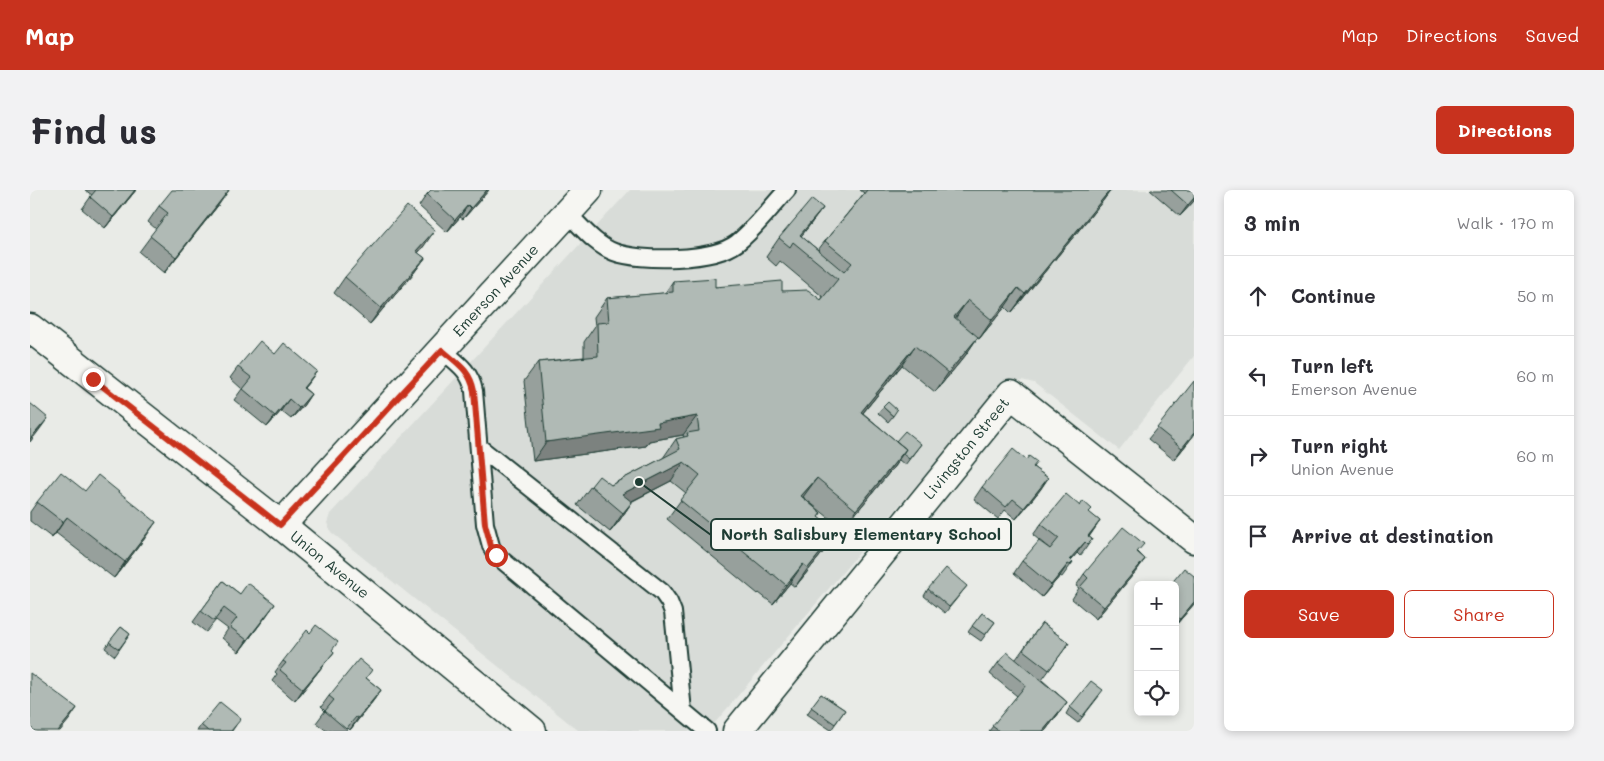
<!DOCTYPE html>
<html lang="en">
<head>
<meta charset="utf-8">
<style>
	body { margin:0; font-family:Mali,sans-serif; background:#f2f2f3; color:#2b2b33 }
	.controls { position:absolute; right:15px; bottom:15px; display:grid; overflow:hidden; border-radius:8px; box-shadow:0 2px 8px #0003 }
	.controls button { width:45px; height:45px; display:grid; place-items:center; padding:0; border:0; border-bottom:1px solid #e1e1e2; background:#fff; color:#2b2b33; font:25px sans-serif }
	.stop { position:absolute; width:15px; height:15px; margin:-11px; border:4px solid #c8321e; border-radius:50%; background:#fff }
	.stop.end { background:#c8321e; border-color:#fff; box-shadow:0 1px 5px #0008 }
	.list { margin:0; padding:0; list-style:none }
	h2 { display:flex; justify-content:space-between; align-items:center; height:65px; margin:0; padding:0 20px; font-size:21px }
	h2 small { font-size:16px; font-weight:400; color:#7c7c81 }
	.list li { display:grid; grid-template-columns:32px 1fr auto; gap:15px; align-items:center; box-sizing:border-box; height:80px; padding:0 20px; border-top:1px solid #e1e1e2 }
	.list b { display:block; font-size:19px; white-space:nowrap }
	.list p { margin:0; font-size:16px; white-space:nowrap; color:#7c7c81 }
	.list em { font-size:16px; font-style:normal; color:#7c7c81 }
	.actions { display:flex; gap:10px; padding:15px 20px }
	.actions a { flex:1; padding:11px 0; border:1px solid #c8321e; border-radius:8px; text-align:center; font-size:18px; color:#c8321e }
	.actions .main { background:#c8321e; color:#fff }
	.icon { flex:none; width:28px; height:28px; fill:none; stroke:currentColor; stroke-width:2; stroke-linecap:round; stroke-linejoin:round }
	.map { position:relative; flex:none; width:1164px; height:541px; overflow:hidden; border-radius:8px }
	header { display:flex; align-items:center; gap:30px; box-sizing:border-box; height:70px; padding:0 25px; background:#c8321e; color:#fff }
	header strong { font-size:24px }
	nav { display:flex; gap:28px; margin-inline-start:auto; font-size:18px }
	.intro { display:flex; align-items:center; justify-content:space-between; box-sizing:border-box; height:120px; padding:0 30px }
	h1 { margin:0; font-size:35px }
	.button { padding:12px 22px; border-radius:8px; background:#c8321e; color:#fff; font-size:18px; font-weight:700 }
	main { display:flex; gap:30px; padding:0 30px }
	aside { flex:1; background:#fff; border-radius:8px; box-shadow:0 2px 8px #0003 }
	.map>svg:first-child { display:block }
	.built { fill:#d8dcd8 }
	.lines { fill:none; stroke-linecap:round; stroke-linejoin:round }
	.service-casing { stroke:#1f3d34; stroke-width:20 }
	.minor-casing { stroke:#1f3d34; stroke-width:31 }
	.service { stroke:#f6f6f2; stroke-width:16 }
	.minor { stroke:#f6f6f2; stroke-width:28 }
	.wall { fill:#97a09c; stroke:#1f3d34 }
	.shaded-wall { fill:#7b827f; stroke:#1f3d34 }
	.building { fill:#b0bab5; stroke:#1f3d34 }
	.route { stroke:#c8321e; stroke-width:6 }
	.labels { text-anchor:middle; stroke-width:4; stroke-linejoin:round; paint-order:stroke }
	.street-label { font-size:15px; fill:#1f3d34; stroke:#f6f6f2 }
	.leader { fill:none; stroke:#1f3d34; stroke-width:2 }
	.callout-dot { fill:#1f3d34; stroke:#f6f6f2; stroke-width:2 }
	.callout { fill:#f6f6f2; stroke:#1f3d34; stroke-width:2 }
	.callout-label { font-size:16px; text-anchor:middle; font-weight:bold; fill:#1f3d34 }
</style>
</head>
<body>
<header>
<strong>Map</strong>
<nav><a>Map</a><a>Directions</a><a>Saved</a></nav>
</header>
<div class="intro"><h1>Find us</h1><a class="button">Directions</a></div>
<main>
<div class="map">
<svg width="1164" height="541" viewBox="0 0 1164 541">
	<rect width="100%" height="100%" fill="#e9ebe7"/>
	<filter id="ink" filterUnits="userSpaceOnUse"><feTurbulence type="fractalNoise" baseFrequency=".02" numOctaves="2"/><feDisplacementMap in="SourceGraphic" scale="10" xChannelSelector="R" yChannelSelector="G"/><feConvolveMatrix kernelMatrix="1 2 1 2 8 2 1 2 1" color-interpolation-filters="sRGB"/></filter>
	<g filter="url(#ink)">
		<path class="built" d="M 600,0 L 1164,0 L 1164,166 L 1089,260 L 1004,193 L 992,190 L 980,192 L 968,199 L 678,541 L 549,541 L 301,342 L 297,333 L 300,324 Z"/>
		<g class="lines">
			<g class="service-casing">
				<path id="service" d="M 537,23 C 551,36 565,55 584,62 C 611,72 684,71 707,53 C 726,38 741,17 757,0
					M 412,160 C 427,173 440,180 444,201 L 455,334 L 461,356 L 466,365 L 677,541
					M 449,257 L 632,402 L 639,412 L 643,422 L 653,521"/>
			</g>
			<g class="minor-casing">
				<g id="minor">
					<path id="s1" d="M 0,138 L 251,335 L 502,541"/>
					<path id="s2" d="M 251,335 L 558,0"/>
					<path id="s3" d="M 707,541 L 981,204 L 1164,349"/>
				</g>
			</g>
			<use href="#service" class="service"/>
			<use href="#minor" class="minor"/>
		</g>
		<path class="wall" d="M 55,0 L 106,0 L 75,38 L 52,19 L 62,5 Z
			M 459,0 L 433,29 L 430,27 L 417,42 L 389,16 L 397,4 Z
			M 830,0 L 1081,0 L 1072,12 L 981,123 L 975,117 L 949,149 L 947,148 L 935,166 L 905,202 L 872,175 L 833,223 L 866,251 L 891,254 L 875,275 L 869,270 L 863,278 L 813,339 L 773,307 L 791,323 L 788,327 L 794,361 L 765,397 L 760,393 L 743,414 L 729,403 L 728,404 L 637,329 L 656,303 L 641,291 L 601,312 L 602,312 L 589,331 L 580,342 L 547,315 L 561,296 L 581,295 L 633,268 L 646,249 L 654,247 L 653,245 L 619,251 L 616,256 L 503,271 L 494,191 L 508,172 L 554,167 L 554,152 L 565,136 L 564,127 L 577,108 L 635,103 L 643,91 L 685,97 L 752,101 L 791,110 L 793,107 L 750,71 L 746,76 L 736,67 L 749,48 L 793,18 L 779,36 L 771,46 L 788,60 L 795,51 L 834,3 Z
			M 1120,0 L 1164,0 L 1164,11 L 1150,26 Z
			M 190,13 L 134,83 L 109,62 L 126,39 L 118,32 L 129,16 Z
			M 394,56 L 388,63 L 395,68 L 383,84 L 340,134 L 304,103 L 315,87 Z
			M 245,164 L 287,181 L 274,198 L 281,204 L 273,216 L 261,229 L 251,221 L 237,237 L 204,210 L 212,199 L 200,188 L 208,177 Z
			M 853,217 L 863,226 L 858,232 L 848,223 Z
			M 1127,238 L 1164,245 L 1144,270 L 1118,249 Z
			M 1003,277 L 1018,288 L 1010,300 L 986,329 L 975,320 L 968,329 L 944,309 L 952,297 Z
			M 55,301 L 115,348 L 84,388 L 26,343 L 22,348 L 0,331 L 0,322 L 7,312 Z
			M 1050,316 L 1070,331 L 1059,347 L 1062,349 L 1054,361 L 1050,366 L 1047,363 L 1041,370 L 1043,372 L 1032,387 L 1030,386 L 1012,407 L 984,383 L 992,371 L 1020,359 L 1003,345 L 1011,334 Z
			M 1108,362 L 1115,369 L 1107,380 L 1066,429 L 1042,409 L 1049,398 L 1046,396 L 1054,384 Z
			M 193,391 L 237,425 L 209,462 L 192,448 L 198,439 L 186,430 L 176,442 L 163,432 Z
			M 1145,395 L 1164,414 L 1145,436 Z
			M 937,396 L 915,423 L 894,406 L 898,399 Z
			M 952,423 L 965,432 L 951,451 L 938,442 Z
			M 1012,433 L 1039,453 L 1012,490 L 1037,512 L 1029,523 L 1015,541 L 959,541 L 987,506 L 960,484 L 968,473 L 986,469 Z
			M 91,437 L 100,444 L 85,466 L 75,458 Z
			M 302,460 L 295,473 L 265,511 L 242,491 L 247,484 L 245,482 L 253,471 Z
			M 336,488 L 351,500 L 343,511 L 320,540 L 318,538 L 316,541 L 297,541 L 286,533 L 295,521 L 291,517 L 299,506 Z
			M 791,504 L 815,520 L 801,540 L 777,524 Z
			M 1069,506 L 1048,533 L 1036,524 L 1040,517 Z
			M 171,535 L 206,535 L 202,541 L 167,541 Z"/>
		<path class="shaded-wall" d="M 105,0 L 106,0 L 75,38 L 83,27 Z
			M 199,0 L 190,13 L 134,83 L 146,67 Z
			M 457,0 L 459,0 L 433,29 L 441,18 Z
			M 1080,0 L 1081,0 L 1072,12 L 981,123 L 995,104 Z
			M 1164,8 L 1164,11 L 1150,26 L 1158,15 Z
			M 438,15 L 430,27 L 417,42 L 425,30 Z
			M 793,18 L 765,54 L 770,45 Z
			M 405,40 L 394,56 L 375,77 L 386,61 Z
			M 395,68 L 383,84 L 340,134 L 351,118 Z
			M 988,98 L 975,117 L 949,149 L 962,130 Z
			M 938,110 L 925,129 L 924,127 Z
			M 948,147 L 935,166 L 905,202 L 918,183 Z
			M 885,156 L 872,175 L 818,241 L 831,222 Z
			M 287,181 L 279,192 L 265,209 L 273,198 Z
			M 281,204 L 273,216 L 261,229 L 269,218 Z
			M 259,209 L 251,221 L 237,237 L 245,226 Z
			M 667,226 L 653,245 L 619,251 L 616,256 L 503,271 L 516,252 Z
			M 18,228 L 7,243 L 0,252 L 0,249 Z
			M 1164,243 L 1164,245 L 1144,270 L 1152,258 Z
			M 876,259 L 863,278 L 813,339 L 826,320 Z
			M 654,272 L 641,291 L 588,318 L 592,304 Z
			M 787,288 L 773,307 L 758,325 L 771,306 Z
			M 1018,288 L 1010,300 L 986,329 L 994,318 Z
			M 602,312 L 589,331 L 580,342 L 593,323 Z
			M 37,327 L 26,343 L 22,348 L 33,332 Z
			M 1070,331 L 1047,363 L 1032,381 L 1040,369 Z
			M 126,332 L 115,348 L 84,388 L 95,372 Z
			M 807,342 L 794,361 L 765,397 L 778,378 Z
			M 1115,369 L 1107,380 L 1066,429 L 1074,417 Z
			M 773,374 L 760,393 L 743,414 L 756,395 Z
			M 1038,374 L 1030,386 L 1012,407 L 1021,395 Z
			M 1164,412 L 1164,414 L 1145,436 L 1150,429 Z
			M 245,414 L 237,425 L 209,462 L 217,450 Z
			M 304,462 L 295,473 L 265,511 L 273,499 Z
			M 351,500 L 343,511 L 320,540 L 328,528 Z
			M 1037,512 L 1029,523 L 1015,541 L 1013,541 Z
			M 47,518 L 39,530 L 30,541 L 28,541 Z"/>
		<path class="building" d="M 66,0 L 105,0 L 83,27 L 60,7 Z
			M 142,0 L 199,0 L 146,67 L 120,46 L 138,23 L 129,16 Z
			M 401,0 L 457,0 L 441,18 L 438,15 L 425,30 L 397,4 Z
			M 837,0 L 1080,0 L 995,104 L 988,98 L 962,130 L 938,110 L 924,127 L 948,147 L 918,183 L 885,156 L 831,222 L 876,259 L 826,320 L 787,288 L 771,306 L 791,323 L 788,327 L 807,342 L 778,378 L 773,374 L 756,395 L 743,384 L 742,385 L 650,310 L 670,285 L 654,272 L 592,304 L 602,312 L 593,323 L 561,296 L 569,286 L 581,295 L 650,259 L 646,249 L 658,246 L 657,243 L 669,241 L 667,226 L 628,233 L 629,237 L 516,252 L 508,172 L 568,166 L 567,133 L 579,132 L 577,108 L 643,102 L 643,91 L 685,88 L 685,97 L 752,91 L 752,101 L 778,100 L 791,110 L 808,89 L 763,52 L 760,57 L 749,48 L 782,9 L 793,18 L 770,45 L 814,82 L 822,73 L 795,51 Z
			M 1141,0 L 1164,0 L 1164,8 L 1158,15 Z
			M 377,16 L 405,40 L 386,61 L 395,68 L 351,118 L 315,87 Z
			M 230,151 L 245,164 L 254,153 L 287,181 L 273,198 L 281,204 L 269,218 L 259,209 L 245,226 L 213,199 L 222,188 L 208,177 Z
			M 1164,191 L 1164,243 L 1152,258 L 1127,238 Z
			M 858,212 L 867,220 L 863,226 L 853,217 Z
			M 0,213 L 18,228 L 0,249 Z
			M 875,241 L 891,254 L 879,269 L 873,264 L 876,259 L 866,251 Z
			M 983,259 L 996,270 L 999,266 L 1007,272 L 1003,277 L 1018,288 L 994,318 L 983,309 L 976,317 L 952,297 Z
			M 31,282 L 55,301 L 68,285 L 126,332 L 95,372 L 37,327 L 33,332 L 7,312 Z
			M 1036,304 L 1050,316 L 1053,311 L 1062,319 L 1059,322 L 1070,331 L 1058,346 L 1062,349 L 1058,355 L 1055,352 L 1040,369 L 1043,372 L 1040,375 L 1038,374 L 1021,395 L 992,371 L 1009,351 L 1020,359 L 1029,348 L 1011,334 Z
			M 1093,337 L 1114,354 L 1107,362 L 1115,369 L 1074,417 L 1050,397 L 1058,388 L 1054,384 Z
			M 916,378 L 937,396 L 919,417 L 898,399 Z
			M 1154,378 L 1164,386 L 1164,412 L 1150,429 L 1145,425 L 1145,395 L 1140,395 Z
			M 193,391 L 210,404 L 218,393 L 245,414 L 217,450 L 200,437 L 207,428 L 194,418 L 184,431 L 171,421 Z
			M 952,423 L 965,432 L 955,445 L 942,436 Z
			M 1012,433 L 1039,453 L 1019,480 L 993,460 Z
			M 286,435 L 308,452 L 302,460 L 304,462 L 273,499 L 250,480 L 256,473 L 253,471 L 277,440 L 280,443 Z
			M 91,437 L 100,444 L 89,459 L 79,452 Z
			M 977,462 L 1037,512 L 1013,541 L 969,541 L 962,536 L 996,495 L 968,473 Z
			M 329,469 L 342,480 L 336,488 L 351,500 L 328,528 L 326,527 L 316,539 L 295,521 L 304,510 L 299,506 Z
			M 0,483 L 47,518 L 28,541 L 5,541 L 0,537 Z
			M 1061,491 L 1073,500 L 1052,527 L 1040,517 Z
			M 791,504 L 815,520 L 805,534 L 781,517 Z
			M 190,512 L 211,529 L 201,541 L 178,541 L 171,535 Z"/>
	</g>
	<g class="lines" filter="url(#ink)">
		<path class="route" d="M 63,189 L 250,335 L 412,160 C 427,173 440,180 444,201 L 455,334 L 461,356 L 466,365"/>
	</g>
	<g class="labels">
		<g class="street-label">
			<text dy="5" stroke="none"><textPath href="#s2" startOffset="318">Emerson Avenue</textPath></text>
			<text dy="5" stroke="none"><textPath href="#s3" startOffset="364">Livingston Street</textPath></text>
			<text dy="5" stroke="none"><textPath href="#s1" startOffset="382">Union Avenue</textPath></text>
		</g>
	</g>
	<path class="leader" d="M609 292L681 345"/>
	<circle class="callout-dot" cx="609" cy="292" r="5"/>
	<rect class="callout" x="681" y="329" width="300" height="31" rx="5"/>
	<g class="callout-label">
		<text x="831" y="350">North Salisbury Elementary School</text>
	</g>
</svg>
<div class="controls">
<button>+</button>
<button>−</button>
<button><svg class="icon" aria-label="locate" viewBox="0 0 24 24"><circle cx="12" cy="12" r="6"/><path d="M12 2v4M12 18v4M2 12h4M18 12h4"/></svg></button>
</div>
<div class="stop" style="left:466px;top:365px"></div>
<div class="stop end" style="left:63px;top:189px"></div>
</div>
<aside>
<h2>3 min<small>Walk · 170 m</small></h2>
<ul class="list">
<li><svg class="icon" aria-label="ahead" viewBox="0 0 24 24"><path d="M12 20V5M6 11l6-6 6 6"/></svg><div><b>Continue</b></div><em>50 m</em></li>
<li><svg class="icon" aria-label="left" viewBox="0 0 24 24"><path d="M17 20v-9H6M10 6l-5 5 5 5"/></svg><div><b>Turn left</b><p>Emerson Avenue</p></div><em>60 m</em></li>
<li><svg class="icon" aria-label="right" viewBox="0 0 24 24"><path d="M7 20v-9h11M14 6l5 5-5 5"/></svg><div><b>Turn right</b><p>Union Avenue</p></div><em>60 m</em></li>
<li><svg class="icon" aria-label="arrive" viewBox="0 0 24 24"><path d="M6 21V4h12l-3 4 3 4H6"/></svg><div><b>Arrive at destination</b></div></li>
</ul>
<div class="actions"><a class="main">Save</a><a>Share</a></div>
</aside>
</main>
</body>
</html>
